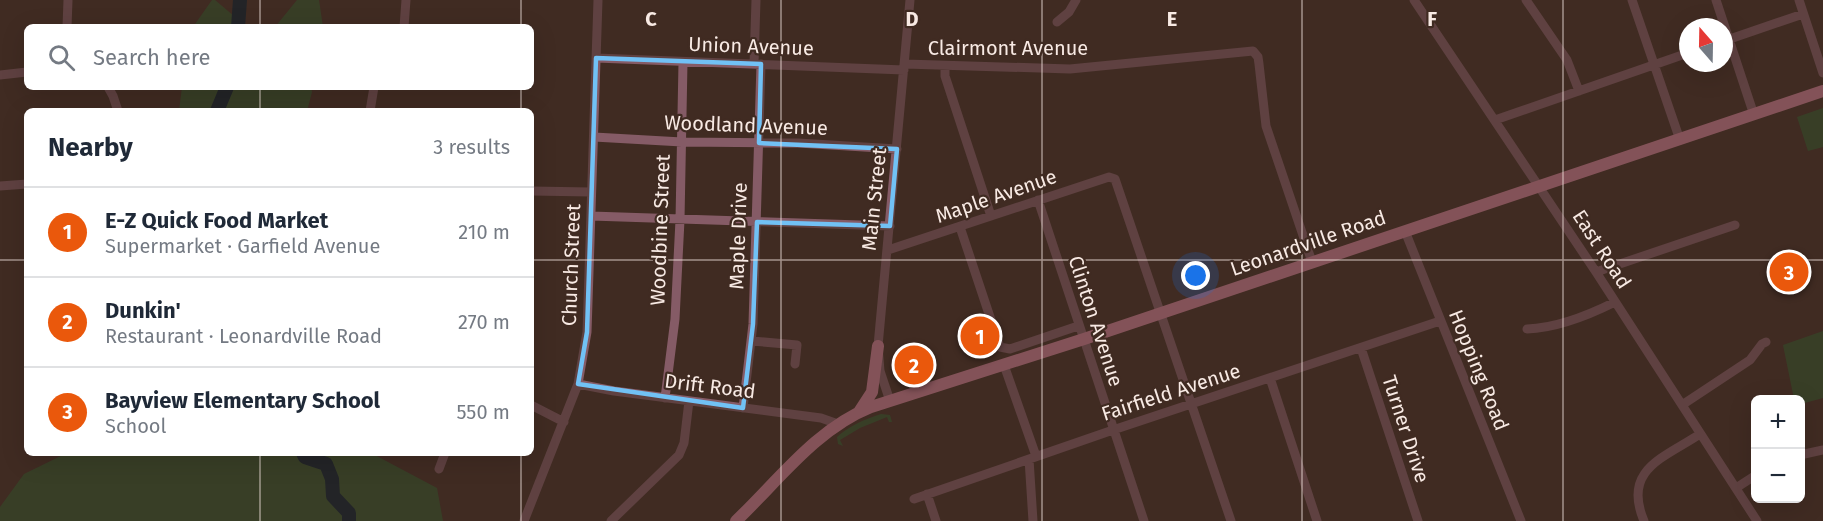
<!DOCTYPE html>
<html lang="en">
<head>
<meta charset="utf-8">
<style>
	body { margin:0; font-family:"Fira Sans",sans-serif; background:#f6f6f7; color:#1f2937 }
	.controls { position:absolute; right:18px; bottom:18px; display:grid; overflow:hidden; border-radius:9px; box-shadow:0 6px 24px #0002 }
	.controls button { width:54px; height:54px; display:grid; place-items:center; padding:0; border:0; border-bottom:2px solid #e0e1e3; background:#fff; color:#1f2937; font:30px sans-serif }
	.compass { position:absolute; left:1679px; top:18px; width:54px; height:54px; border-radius:50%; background:#fff; box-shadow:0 6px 24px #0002; rotate:340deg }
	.you { position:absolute; left:1196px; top:276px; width:21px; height:21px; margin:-15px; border:4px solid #fff; border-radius:50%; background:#1a73e8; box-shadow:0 0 0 9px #1a73e833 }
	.badge { display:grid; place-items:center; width:39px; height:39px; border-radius:50%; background:#ea580c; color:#fff; font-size:20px; font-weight:700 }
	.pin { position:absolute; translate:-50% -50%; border:3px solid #fff; box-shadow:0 2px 6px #0006 }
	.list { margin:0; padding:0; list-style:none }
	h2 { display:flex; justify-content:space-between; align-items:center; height:78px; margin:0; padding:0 24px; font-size:26px }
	h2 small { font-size:20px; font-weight:400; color:#747a83 }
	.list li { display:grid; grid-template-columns:39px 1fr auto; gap:18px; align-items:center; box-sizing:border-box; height:90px; padding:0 24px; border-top:2px solid #e0e1e3 }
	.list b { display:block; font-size:22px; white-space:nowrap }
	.list p { margin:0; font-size:20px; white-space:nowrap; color:#747a83 }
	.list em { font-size:20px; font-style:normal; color:#747a83 }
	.icon { flex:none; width:33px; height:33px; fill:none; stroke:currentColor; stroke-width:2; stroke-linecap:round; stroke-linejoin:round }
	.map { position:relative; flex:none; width:1823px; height:521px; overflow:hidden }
	.search { position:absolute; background:#fff; box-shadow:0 6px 24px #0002; left:24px; top:24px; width:510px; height:66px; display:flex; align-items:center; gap:15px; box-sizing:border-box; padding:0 21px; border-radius:9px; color:#747a83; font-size:22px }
	.panel { position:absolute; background:#fff; box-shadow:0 6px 24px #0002; left:24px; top:108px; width:510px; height:348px; border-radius:9px }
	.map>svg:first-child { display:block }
	.green { fill:#2f562c }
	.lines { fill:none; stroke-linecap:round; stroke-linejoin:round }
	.river { stroke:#001c2e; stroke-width:14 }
	.minor { stroke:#855b66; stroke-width:9 }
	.major { stroke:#d6819a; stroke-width:12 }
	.marked { fill:none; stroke:#71c1f5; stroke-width:4.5; stroke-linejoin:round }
	.grid { fill:none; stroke:#f8eae4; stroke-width:1.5; stroke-opacity:0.55 }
	.labels { text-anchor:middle; stroke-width:4.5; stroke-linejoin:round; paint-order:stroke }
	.street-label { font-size:20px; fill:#f8eae4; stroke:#402b22 }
	.grid-label { font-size:20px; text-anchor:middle; font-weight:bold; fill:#f8eae4; stroke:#402b22; stroke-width:4.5; stroke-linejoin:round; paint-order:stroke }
</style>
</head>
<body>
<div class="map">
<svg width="1823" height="521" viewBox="0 0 1823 521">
	<rect width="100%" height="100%" fill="#402b22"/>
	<path class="green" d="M 212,0 L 215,0 L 247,27 L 193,27 Z
		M 297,0 L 319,0 L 323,27 L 275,27 Z
		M 182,87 L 311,87 L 312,92 L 307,111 L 179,111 Z
		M 1823,108 L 1823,147 L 1808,151 L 1797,117 Z
		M 1823,331 L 1823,398 L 1801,404 L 1800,400 L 1794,399 L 1783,345 Z
		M 881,414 L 890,415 L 892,422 L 889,422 L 887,417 L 860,428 L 840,440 L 843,446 L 838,444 L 837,437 C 849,426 865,419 881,414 Z
		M 67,453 L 316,453 L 319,457 L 340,453 L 371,453 L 437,488 L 443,521 L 0,521 L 0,507 L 24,474 Z"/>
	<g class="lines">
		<path class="river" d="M 238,27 L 240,0
			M 217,111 L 227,87
			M 303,453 L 305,457 L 326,464 L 332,479 L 333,496 L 349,513 L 349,521"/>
		<path class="minor" d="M 1414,0 L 1596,272 L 1757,521
			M 1526,0 L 1567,60 L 1579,91
			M 1632,0 L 1680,140
			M 1716,0 L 1754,115
			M 1799,0 L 1823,73
			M 1057,22 L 1069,12 L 1076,0
			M 67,27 L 68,0
			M 404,27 L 406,0
			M 1724,41 L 1803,14
			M 596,58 L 904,70
			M 754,64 L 756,0
			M 905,64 L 1070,69 L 1253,51 L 1258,57 L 1259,64 L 1266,126 L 1312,262
			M 945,66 L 945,76 L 991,216
			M 0,75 L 27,72
			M 108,87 L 113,96 L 118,111
			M 370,111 L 374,87
			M 1495,120 L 1688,53
			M 594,137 L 682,142 L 798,143 L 897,149
			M 0,186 L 27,184
			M 531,191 L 591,192
			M 1038,200 L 1144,521
			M 591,216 L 890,226
			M 960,227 L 1000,347 L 1010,349 L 1078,326
			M 1405,231 L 1521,521
			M 888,250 L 1109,177 L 1115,179 L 1231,521
			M 1596,272 L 1735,225
			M 1527,329 C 1556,328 1589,315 1615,302
			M 752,341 L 797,345 L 795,364
			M 1361,348 L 1418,521
			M 1004,365 L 1036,456
			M 1270,378 L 1317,521
			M 578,384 L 614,391 L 821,418 L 838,424
			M 665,398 L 675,319 L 680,220 L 683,62
			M 890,401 L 880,371 L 878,346 L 910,0
			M 531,405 L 564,422
			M 1682,405 L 1750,360 L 1762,344 L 1766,342
			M 743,408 L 753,324 L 761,64
			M 1800,455 L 1823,450
			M 1029,459 L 1033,521
			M 439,469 L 445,453
			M 1736,488 L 1756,475
			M 927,494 L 936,521
			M 914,499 L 1113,430 L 1440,321
			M 524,521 L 578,384 L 587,332 L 598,0
			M 611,521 L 679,455 L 684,443 L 689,401
			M 1644,521 C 1622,469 1664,458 1700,434"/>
		<path class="major" d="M 859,412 L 872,392 L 878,346
			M 736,521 C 778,481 816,429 871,407 L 1084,339 L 1823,91"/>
	</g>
	<path d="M0 0H1823V521H0ZM 596,58 L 761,64 L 759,143 L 897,149 L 890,226 L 757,222 L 753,324 L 743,408 L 578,384 L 587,332 Z" fill="#402b22" fill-opacity=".55" fill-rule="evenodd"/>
	<path class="marked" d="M 596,58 L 761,64 L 759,143 L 897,149 L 890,226 L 757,222 L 753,324 L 743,408 L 578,384 L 587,332 Z"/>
	<path class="grid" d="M 260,0 L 260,27M 521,0 L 521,27M 781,0 L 781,521M 1042,0 L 1042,521M 1302,0 L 1302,521M 1563,0 L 1563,521M 260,87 L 260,111M 521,87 L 521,111M 0,260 L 27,260M 531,260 L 1823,260M 260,453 L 260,521M 521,453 L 521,521"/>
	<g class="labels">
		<g class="street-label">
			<text transform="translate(751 46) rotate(2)" y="7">Union Avenue</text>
			<text x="1008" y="55">Clairmont Avenue</text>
			<text transform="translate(746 125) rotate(2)" y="7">Woodland Avenue</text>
			<text transform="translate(996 196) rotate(-19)" y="7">Maple Avenue</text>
			<text transform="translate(874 199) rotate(-84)" y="7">Main Street</text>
			<text transform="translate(660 230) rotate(-88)" y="7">Woodbine Street</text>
			<text transform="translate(738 236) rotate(-88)" y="7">Maple Drive</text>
			<text transform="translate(1308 243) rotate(-19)" y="7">Leonardville Road</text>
			<text transform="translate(1602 249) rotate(57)" y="7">East Road</text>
			<text transform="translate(571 265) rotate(-88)" y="7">Church Street</text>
			<text transform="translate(1096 321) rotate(72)" y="7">Clinton Avenue</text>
			<text transform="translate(1479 370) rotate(68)" y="7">Hopping Road</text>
			<text transform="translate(710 386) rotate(7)" y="7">Drift Road</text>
			<text transform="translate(1171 392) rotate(-18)" y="7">Fairfield Avenue</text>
			<text transform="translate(1406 429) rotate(72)" y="7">Turner Drive</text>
		</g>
	</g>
	<g class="grid-label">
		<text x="651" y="26">C</text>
		<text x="912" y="26">D</text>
		<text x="1172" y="26">E</text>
		<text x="1432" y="26">F</text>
	</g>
</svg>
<div class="controls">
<button>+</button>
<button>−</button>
</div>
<svg class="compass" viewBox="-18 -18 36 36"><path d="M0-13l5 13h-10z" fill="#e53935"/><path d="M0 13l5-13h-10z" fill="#747a83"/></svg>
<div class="you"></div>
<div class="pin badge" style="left:980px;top:336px">1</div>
<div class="pin badge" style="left:914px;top:365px">2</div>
<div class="pin badge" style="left:1789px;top:272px">3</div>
<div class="search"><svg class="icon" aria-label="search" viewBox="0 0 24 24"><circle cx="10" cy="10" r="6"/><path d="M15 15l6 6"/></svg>Search here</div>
<section class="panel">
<h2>Nearby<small>3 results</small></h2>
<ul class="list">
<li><span class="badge">1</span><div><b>E-Z Quick Food Market</b><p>Supermarket · Garfield Avenue</p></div><em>210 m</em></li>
<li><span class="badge">2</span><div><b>Dunkin'</b><p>Restaurant · Leonardville Road</p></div><em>270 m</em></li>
<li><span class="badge">3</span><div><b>Bayview Elementary School</b><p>School</p></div><em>550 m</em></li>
</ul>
</section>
</div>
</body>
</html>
